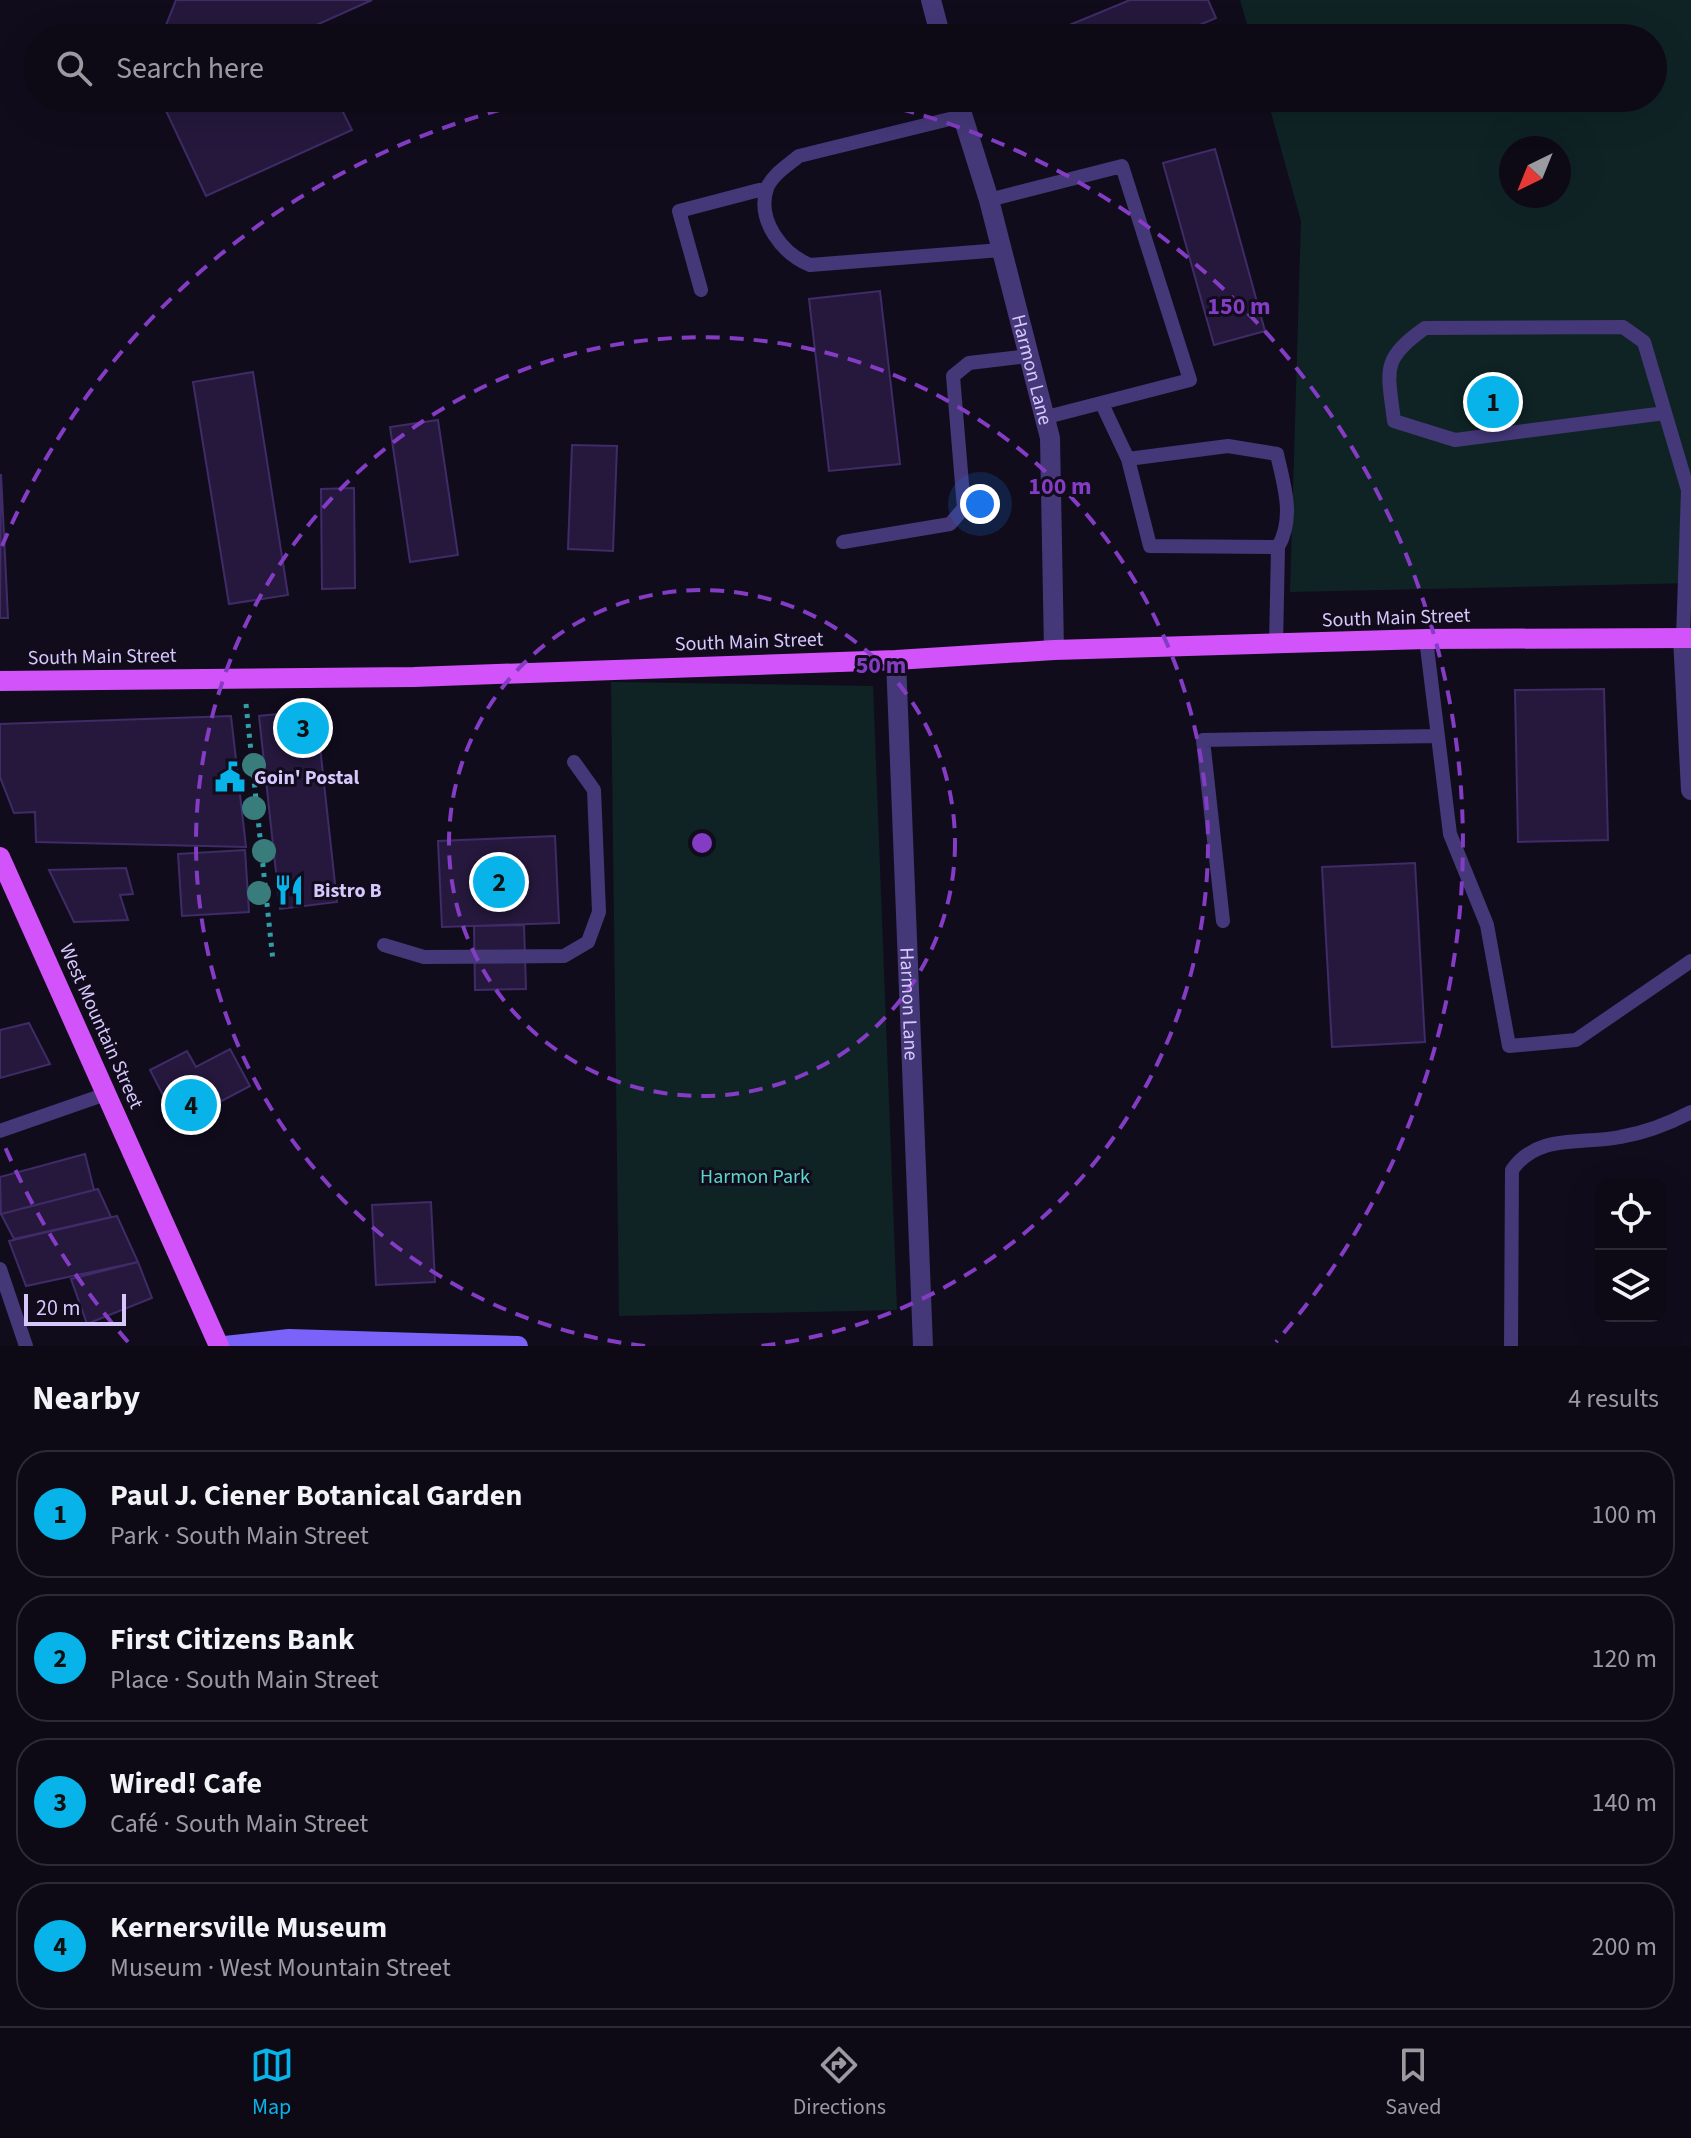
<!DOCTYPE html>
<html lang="en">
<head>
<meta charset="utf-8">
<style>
	body { margin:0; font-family:"Source Sans 3",sans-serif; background:#1b1722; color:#f1f3f6 }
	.controls { position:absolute; right:24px; bottom:24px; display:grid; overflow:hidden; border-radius:16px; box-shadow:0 8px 32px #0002 }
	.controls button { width:72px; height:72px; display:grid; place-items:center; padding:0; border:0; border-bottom:2px solid #2d2a34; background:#0d0915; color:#f1f3f6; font:40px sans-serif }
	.compass { position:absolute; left:1499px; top:136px; width:72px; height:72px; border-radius:50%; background:#0d0915; box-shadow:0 8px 32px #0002; rotate:223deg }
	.scale { position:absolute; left:24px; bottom:20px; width:102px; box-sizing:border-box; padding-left:8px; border:4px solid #d6c8fd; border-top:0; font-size:22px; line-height:28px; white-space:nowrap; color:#d6c8fd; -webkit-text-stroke:6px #110c1c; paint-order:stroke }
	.you { position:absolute; left:980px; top:504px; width:28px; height:28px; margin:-20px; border:6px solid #fff; border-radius:50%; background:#1a73e8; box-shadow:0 0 0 12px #1a73e833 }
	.badge { display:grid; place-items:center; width:52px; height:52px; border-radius:50%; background:#08b3e9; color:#111; font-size:26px; font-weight:700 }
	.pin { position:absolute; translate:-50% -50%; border:4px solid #fff; box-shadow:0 2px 8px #0006 }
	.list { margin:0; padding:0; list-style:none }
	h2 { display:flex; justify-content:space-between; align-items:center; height:104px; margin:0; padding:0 32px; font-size:34px }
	h2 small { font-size:26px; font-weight:400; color:#9a9aa0 }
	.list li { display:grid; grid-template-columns:52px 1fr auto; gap:24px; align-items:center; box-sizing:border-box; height:128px; margin:0 16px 16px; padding:0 16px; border:2px solid #2d2a34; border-radius:32px }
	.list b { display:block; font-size:30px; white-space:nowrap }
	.list p { margin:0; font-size:26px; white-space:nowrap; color:#9a9aa0 }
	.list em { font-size:26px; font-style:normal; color:#9a9aa0 }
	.icon { flex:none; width:44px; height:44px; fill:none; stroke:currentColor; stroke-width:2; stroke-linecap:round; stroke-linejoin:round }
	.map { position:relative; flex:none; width:1691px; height:1346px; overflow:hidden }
	.search { position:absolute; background:#0d0915; box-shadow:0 8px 32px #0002; left:24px; right:24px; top:24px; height:88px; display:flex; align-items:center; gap:20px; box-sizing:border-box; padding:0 28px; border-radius:44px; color:#9a9aa0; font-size:30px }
	.sheet { height:680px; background:#0d0915 }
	nav { display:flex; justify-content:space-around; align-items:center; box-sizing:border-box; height:112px; border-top:2px solid #2d2a34; background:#0d0915; font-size:22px; color:#9a9aa0 }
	nav a { display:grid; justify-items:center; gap:4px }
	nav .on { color:#08b3e9 }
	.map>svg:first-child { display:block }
	.green { fill:#0f2325; fill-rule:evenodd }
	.building { fill:#25183c; stroke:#3f2b67; stroke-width:2 }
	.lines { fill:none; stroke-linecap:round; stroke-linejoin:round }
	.path { stroke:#319fa9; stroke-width:5; stroke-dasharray:4 6; stroke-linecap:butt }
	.service { stroke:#443879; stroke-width:14 }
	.minor { stroke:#443879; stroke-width:20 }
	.secondary { stroke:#7b63f9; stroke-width:20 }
	.primary { stroke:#d253f9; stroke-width:20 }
	.tree { fill:#387d7c }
	.ring { fill:none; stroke:#843cc5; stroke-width:4; stroke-dasharray:14 10 }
	.labels { text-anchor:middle; stroke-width:6; stroke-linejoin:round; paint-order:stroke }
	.street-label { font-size:20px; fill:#d6c8fd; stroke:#110c1c }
	.poi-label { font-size:20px; font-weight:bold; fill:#d6c8fd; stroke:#110c1c; text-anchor:start }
	.park-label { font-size:20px; fill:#58d9cb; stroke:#110c1c }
	.centre { fill:#843cc5; stroke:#110c1c; stroke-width:4 }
	.ring-label { font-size:24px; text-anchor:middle; font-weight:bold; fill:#843cc5; stroke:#110c1c; stroke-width:6; stroke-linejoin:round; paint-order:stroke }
</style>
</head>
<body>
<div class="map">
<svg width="1691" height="1346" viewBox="0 0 1691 1346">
	<rect width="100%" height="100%" fill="#110c1c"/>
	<path class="green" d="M 1240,0 L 1691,0 L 1691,583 L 1290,592 L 1301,221 L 1267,98 L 1653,98 L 1653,38 L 1251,38 ZM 1511,148 L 1559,148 L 1559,196 L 1511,196 Z
		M 611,682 L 873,686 L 897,1310 L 619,1316 Z"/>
	<path class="building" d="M 176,0 L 372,0 L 314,26 L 307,38 L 151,38 L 164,30 Z
		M 1130,0 L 1208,0 L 1216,18 L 1169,38 L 1038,38 Z
		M 160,98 L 336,98 L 352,130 L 206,196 Z
		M 1215,149 L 1265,331 L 1214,345 L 1163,163 Z
		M 880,291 L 900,464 L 829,471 L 809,299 Z
		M 253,372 L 288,595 L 229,604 L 193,382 Z
		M 438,420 L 458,555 L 410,562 L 390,427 Z
		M 572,445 L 617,446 L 613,551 L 568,549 Z
		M 1,474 L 8,618 L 0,618 Z
		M 354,488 L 355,588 L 322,589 L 321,489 Z
		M 1604,689 L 1608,840 L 1518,842 L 1515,690 Z
		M 316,710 L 337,902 L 280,909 L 259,716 Z
		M 231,716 L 246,847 L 36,842 L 35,812 L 14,813 L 0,777 L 0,724 Z
		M 555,836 L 559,923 L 442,927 L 438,841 Z
		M 245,850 L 249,912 L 182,916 L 178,854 Z
		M 1415,863 L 1425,1042 L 1332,1047 L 1322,867 Z
		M 126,868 L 133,894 L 120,895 L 128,920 L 74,922 L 49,870 Z
		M 524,925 L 526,989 L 475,990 L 474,926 Z
		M 29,1023 L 50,1064 L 0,1078 L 0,1030 Z
		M 230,1049 L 250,1086 L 178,1124 L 150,1070 L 187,1051 L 196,1067 Z
		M 85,1154 L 94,1190 L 1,1214 L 0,1177 Z
		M 98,1189 L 111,1217 L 14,1239 L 1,1214 Z
		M 431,1202 L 435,1282 L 376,1285 L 372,1205 Z
		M 117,1216 L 138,1262 L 26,1286 L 9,1241 Z
		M 138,1262 L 152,1298 L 87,1324 L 71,1279 Z"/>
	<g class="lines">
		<path class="path" d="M 246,704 L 273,961"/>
		<path class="service" d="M 962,116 L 799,156 C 788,165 772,175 767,188 C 756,221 783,254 810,265 L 1001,250
			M 989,200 L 1122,166 L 1190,380 L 1043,418
			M 701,290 L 679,211 L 767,188
			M 1102,404 L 1128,459 L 1150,546 L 1278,547 L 1276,646
			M 1665,413 L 1455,440 L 1394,421 C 1388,370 1380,360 1425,328 L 1623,327 L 1644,342 L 1688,490 L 1683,638
			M 1128,459 L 1228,446 L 1277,454 C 1284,486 1295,517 1278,547
			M 843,542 L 950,524 L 964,508 L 953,376 L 969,363 L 1028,356
			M 1426,639 L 1450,834 L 1487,925 L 1509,1046 L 1576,1040 L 1691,961
			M 1223,921 L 1203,740 L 1438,736
			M 384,945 L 424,957 L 564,956 L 588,942 L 599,912 L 594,790 L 574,762
			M 0,1131 L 106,1094
			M 0,1269 L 26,1346
			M 1511,1346 L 1512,1170 C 1538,1133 1581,1145 1620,1137 C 1644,1133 1670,1123 1691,1112"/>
		<g class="minor">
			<path d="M 931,0 L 941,38"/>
			<path id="s1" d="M 957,98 L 989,200 L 1050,438 L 1054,650"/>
			<path d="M 1683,638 L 1691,790"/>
			<path id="s2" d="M 896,660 L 923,1346"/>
		</g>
		<path class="secondary" d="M 225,1346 L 289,1339 L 518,1346"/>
		<path class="primary" d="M 0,681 L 414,677 L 896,660 L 1054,650 L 1426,639 L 1691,638
			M 0,857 L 219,1346"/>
	</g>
	<g class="tree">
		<circle cx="254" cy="765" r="12"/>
		<circle cx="254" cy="808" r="12"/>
		<circle cx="264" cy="851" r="12"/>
		<circle cx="259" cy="893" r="12"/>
	</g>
	<g class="ring">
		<circle cx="702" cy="843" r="253"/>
		<path d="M645 1346A506 506 0 1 1 759 1346"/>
		<path d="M128 1342A760 760 0 0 1 2 1140M2 546A760 760 0 0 1 550 98M854 98A760 760 0 0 1 1276 1342"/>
	</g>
	<defs>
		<g id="civic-bare" transform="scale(2.4)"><path d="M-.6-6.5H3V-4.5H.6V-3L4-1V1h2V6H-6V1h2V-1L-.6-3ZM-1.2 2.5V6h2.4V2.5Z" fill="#08b3e9" stroke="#110c1c" stroke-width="2.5" paint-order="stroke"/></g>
		<g id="restaurant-bare" transform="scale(2.4)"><path d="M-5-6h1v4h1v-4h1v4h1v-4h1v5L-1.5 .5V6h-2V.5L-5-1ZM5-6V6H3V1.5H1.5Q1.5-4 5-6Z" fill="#08b3e9" stroke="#110c1c" stroke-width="2.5" paint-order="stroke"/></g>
	</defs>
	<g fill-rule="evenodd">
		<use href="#civic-bare" x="230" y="777"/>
		<use href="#restaurant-bare" x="289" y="890"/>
	</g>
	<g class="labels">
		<g class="street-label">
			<text dy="7" stroke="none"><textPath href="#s1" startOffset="282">Harmon Lane</textPath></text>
			<text transform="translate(1396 617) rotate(-2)" y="7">South Main Street</text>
			<text transform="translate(749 641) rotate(-2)" y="7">South Main Street</text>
			<text transform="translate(102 656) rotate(-1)" y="7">South Main Street</text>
			<text dy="7" stroke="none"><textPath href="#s2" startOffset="344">Harmon Lane</textPath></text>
			<text transform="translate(102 1026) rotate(66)" y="7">West Mountain Street</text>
		</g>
		<g class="poi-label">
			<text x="254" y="784">Goin' Postal</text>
			<text x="313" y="897">Bistro B</text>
		</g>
		<g class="park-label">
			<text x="755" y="1183">Harmon Park</text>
		</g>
	</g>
	<circle cx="702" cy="843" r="12" class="centre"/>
	<g class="ring-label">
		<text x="1239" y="314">150 m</text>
		<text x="1060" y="494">100 m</text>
		<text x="881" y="673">50 m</text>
	</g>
</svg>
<div class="controls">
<button><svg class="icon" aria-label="locate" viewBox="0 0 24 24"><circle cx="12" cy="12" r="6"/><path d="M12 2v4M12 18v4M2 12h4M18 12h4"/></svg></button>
<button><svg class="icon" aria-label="layers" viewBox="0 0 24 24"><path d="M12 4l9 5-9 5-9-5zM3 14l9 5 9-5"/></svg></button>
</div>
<svg class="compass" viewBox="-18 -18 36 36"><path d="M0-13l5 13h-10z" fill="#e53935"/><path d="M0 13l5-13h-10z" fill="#9a9aa0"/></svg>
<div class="scale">20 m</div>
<div class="you"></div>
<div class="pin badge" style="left:1493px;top:402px">1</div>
<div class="pin badge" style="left:499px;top:882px">2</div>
<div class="pin badge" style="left:303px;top:728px">3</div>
<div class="pin badge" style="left:191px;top:1105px">4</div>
<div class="search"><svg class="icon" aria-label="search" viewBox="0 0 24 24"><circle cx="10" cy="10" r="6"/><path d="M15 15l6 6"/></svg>Search here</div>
</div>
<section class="sheet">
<h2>Nearby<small>4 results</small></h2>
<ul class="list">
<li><span class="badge">1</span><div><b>Paul J. Ciener Botanical Garden</b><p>Park · South Main Street</p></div><em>100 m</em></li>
<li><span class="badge">2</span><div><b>First Citizens Bank</b><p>Place · South Main Street</p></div><em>120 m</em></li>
<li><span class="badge">3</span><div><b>Wired! Cafe</b><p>Café · South Main Street</p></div><em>140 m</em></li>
<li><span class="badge">4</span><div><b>Kernersville Museum</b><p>Museum · West Mountain Street</p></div><em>200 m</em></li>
</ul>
</section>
<nav>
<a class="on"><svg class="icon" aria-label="map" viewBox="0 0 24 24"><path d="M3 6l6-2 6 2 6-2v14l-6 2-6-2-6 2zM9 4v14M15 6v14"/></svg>Map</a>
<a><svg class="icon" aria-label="directions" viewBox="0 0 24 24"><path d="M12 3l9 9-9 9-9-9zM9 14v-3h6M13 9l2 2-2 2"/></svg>Directions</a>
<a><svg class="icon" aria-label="saved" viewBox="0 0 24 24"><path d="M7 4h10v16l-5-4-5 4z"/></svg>Saved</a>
</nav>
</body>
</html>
